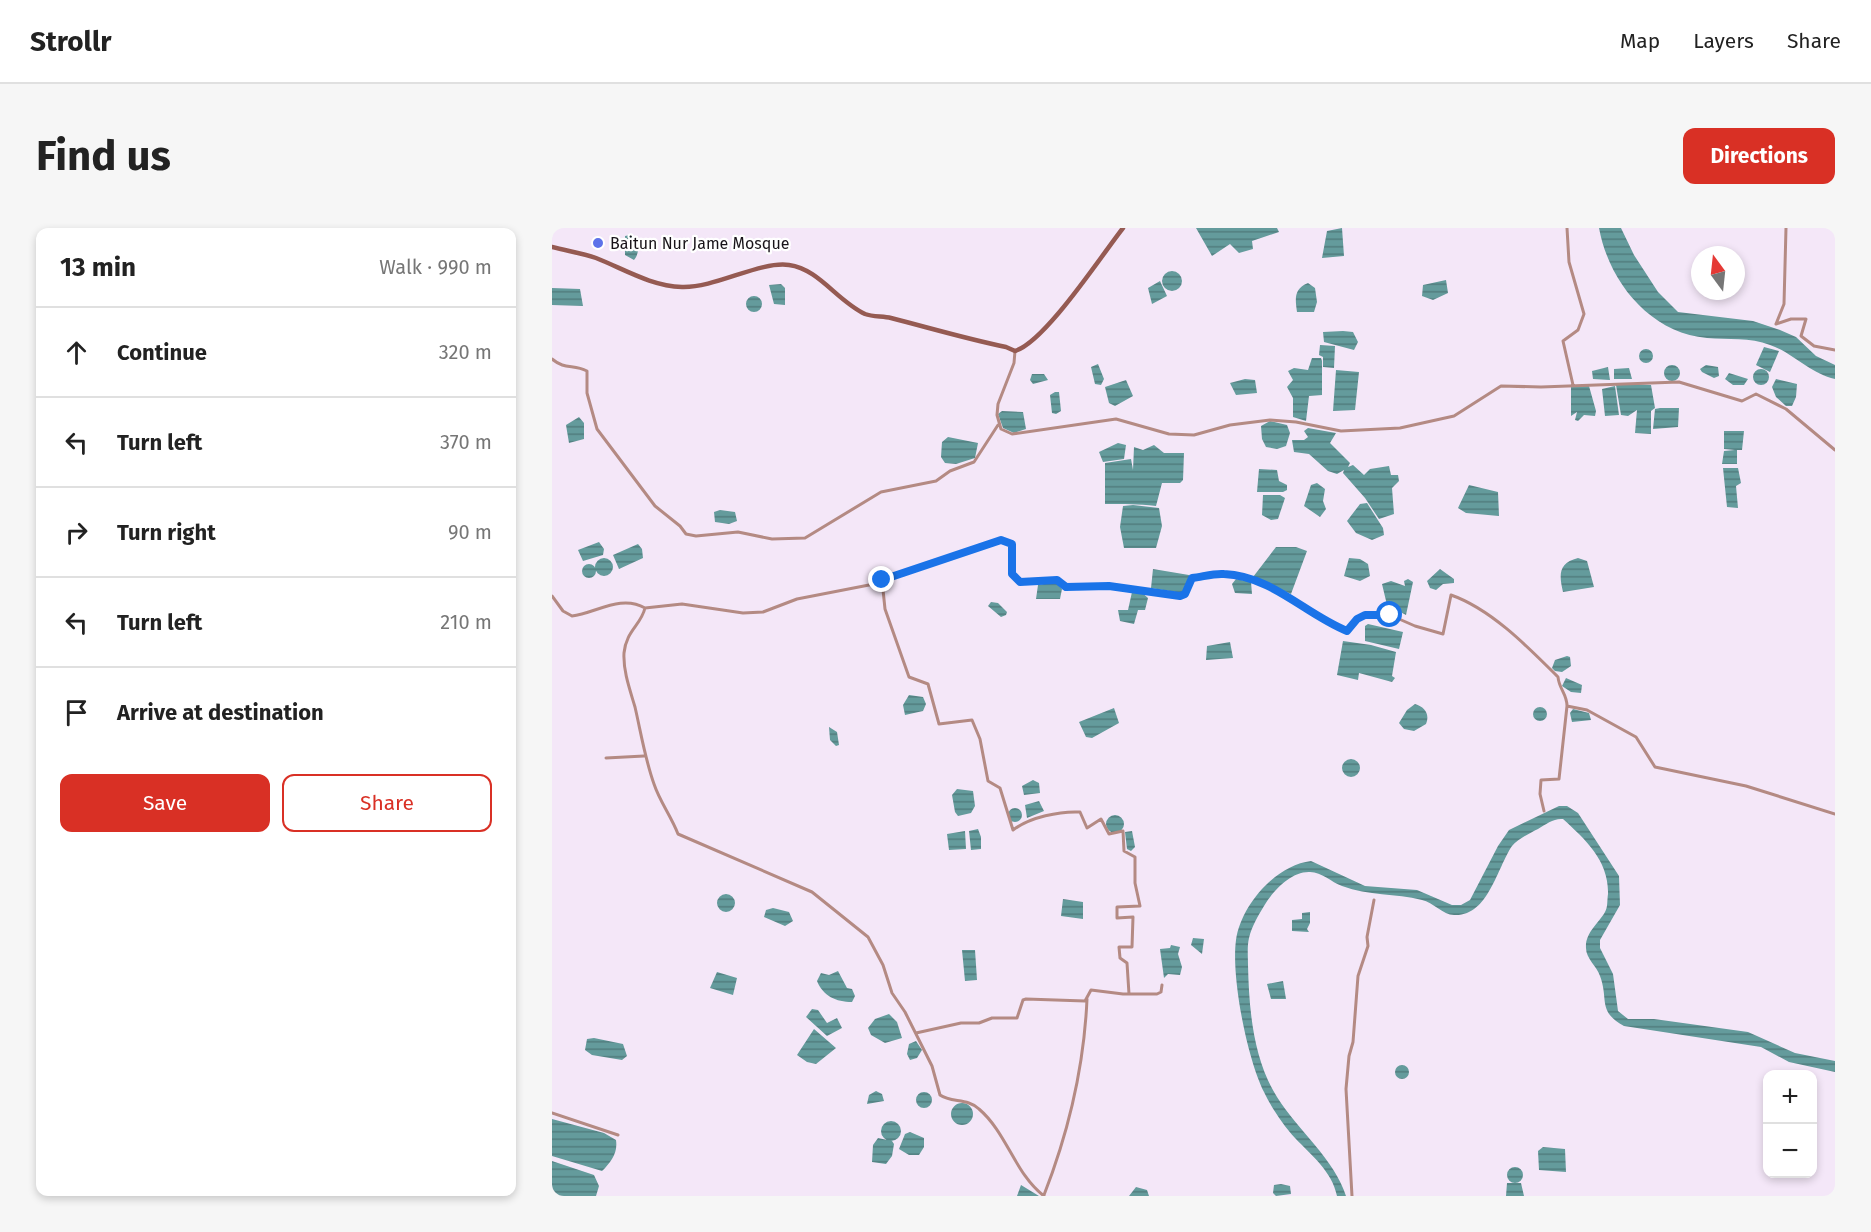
<!DOCTYPE html>
<html lang="en">
<head>
<meta charset="utf-8">
<style>
	body { margin:0; font-family:"Fira Sans",sans-serif; background:#f6f6f6; color:#222 }
	.controls { position:absolute; right:18px; bottom:18px; display:grid; overflow:hidden; border-radius:12px; box-shadow:0 3px 9px #0003 }
	.controls button { width:54px; height:54px; display:grid; place-items:center; padding:0; border:0; border-bottom:2px solid #e0e0e0; background:#fff; color:#222; font:30px sans-serif }
	.compass { position:absolute; left:1139px; top:18px; width:54px; height:54px; border-radius:50%; background:#fff; box-shadow:0 3px 9px #0003; rotate:345deg }
	.stop { position:absolute; width:18px; height:18px; margin:-14px; border:4px solid #1a73e8; border-radius:50%; background:#fff }
	.stop.end { background:#1a73e8; border-color:#fff; box-shadow:0 2px 6px #0008 }
	.list { margin:0; padding:0; list-style:none }
	h2 { display:flex; justify-content:space-between; align-items:center; height:78px; margin:0; padding:0 24px; font-size:26px }
	h2 small { font-size:20px; font-weight:400; color:#767676 }
	.list li { display:grid; grid-template-columns:39px 1fr auto; gap:18px; align-items:center; box-sizing:border-box; height:90px; padding:0 24px; border-top:2px solid #e0e0e0 }
	.list b { display:block; font-size:22px; white-space:nowrap }
	.list em { font-size:20px; font-style:normal; color:#767676 }
	.actions { display:flex; gap:12px; padding:18px 24px }
	.actions a { flex:1; padding:14px 0; border:2px solid #d93025; border-radius:12px; text-align:center; font-size:21px; color:#d93025 }
	.actions .main { background:#d93025; color:#fff }
	.icon { flex:none; width:33px; height:33px; fill:none; stroke:currentColor; stroke-width:2; stroke-linecap:round; stroke-linejoin:round }
	.map { position:relative; flex:none; width:1283px; height:968px; overflow:hidden; border-radius:12px }
	header { display:flex; align-items:center; gap:36px; box-sizing:border-box; height:84px; padding:0 30px; background:#fff; border-bottom:2px solid #e0e0e0 }
	header strong { font-size:28px }
	nav { display:flex; gap:33px; margin-inline-start:auto; font-size:21px }
	.intro { display:flex; align-items:center; justify-content:space-between; box-sizing:border-box; height:144px; padding:0 36px }
	h1 { margin:0; font-size:42px }
	.button { padding:15px 27px; border-radius:12px; background:#d93025; color:#fff; font-size:21px; font-weight:700 }
	main { display:flex; gap:36px; padding:0 36px }
	aside { flex:1; background:#fff; border-radius:12px; box-shadow:0 3px 9px #0003 }
	.map>svg:first-child { display:block }
	.water { fill:url(#water-rules) }
	.lines { fill:none; stroke-linecap:round; stroke-linejoin:round }
	.street { stroke:#b48a83; stroke-width:3 }
	.secondary { stroke:#955a52; stroke-width:4.5 }
	.route { stroke:#1a73e8; stroke-width:8 }
	.poi-dot { fill:#5d72e9; stroke:#fff; stroke-width:2 }
	.labels { text-anchor:middle; stroke-width:4.5; stroke-linejoin:round; paint-order:stroke }
	.poi-label { font-size:16px; fill:#181319; stroke:#fff; text-anchor:start }
</style>
</head>
<body>
<header>
<strong>Strollr</strong>
<nav><a>Map</a><a>Layers</a><a>Share</a></nav>
</header>
<div class="intro"><h1>Find us</h1><a class="button">Directions</a></div>
<main>
<aside>
<h2>13 min<small>Walk · 990 m</small></h2>
<ul class="list">
<li><svg class="icon" aria-label="ahead" viewBox="0 0 24 24"><path d="M12 20V5M6 11l6-6 6 6"/></svg><div><b>Continue</b></div><em>320 m</em></li>
<li><svg class="icon" aria-label="left" viewBox="0 0 24 24"><path d="M17 20v-9H6M10 6l-5 5 5 5"/></svg><div><b>Turn left</b></div><em>370 m</em></li>
<li><svg class="icon" aria-label="right" viewBox="0 0 24 24"><path d="M7 20v-9h11M14 6l5 5-5 5"/></svg><div><b>Turn right</b></div><em>90 m</em></li>
<li><svg class="icon" aria-label="left" viewBox="0 0 24 24"><path d="M17 20v-9H6M10 6l-5 5 5 5"/></svg><div><b>Turn left</b></div><em>210 m</em></li>
<li><svg class="icon" aria-label="arrive" viewBox="0 0 24 24"><path d="M6 21V4h12l-3 4 3 4H6"/></svg><div><b>Arrive at destination</b></div></li>
</ul>
<div class="actions"><a class="main">Save</a><a>Share</a></div>
</aside>
<div class="map">
<svg width="1283" height="968" viewBox="0 0 1283 968">
	<defs>
		<pattern id="water-rules" width="6" height="5" patternUnits="userSpaceOnUse" patternTransform="scale(1.5)"><rect width="6" height="5" fill="#649b9c"/><path d="M0 2.5h6" fill="none" stroke="#517d7e"/></pattern>
	</defs>
	<rect width="100%" height="100%" fill="#f4e7f8"/>
	<path class="water" d="M 644,0 L 725,0 L 727,4 L 700,13 L 701,21 L 687,25 L 678,16 L 660,28 Z
		M 790,0 L 792,28 L 770,30 L 775,3 Z
		M 1047,0 L 1069,0 L 1082,27 L 1106,64 L 1126,84 L 1201,93 L 1228,102 L 1244,109 L 1264,128 L 1283,137 L 1283,151 C 1259,146 1241,125 1218,117 C 1198,109 1176,112 1155,110 C 1098,105 1057,54 1047,0 Z
		M 78,7 C 86,13 89,24 82,32 L 73,27 L 73,8 Z
		M610 53a10 10 0 1 1 20 0a10 10 0 1 1-20 0Z
		M 894,52 L 896,65 L 881,72 L 870,68 L 871,57 Z
		M 608,53 L 615,68 L 600,76 L 596,60 Z
		M 756,55 L 763,60 L 765,74 L 762,84 L 745,84 C 743,70 742,61 756,55 Z
		M 229,56 L 233,60 L 233,77 L 222,76 L 217,57 Z
		M 0,60 L 28,61 L 31,78 L 0,77 Z
		M194 76a8 8 0 1 1 16 0a8 8 0 1 1-16 0Z
		M 791,103 L 801,104 L 806,114 L 802,122 L 772,114 L 771,104 Z
		M 768,117 L 783,118 L 782,140 L 771,139 L 771,129 L 767,127 Z
		M 1212,119 L 1227,123 L 1218,144 L 1204,137 Z
		M1087 128a7 7 0 1 1 14 0a7 7 0 1 1-14 0Z
		M 760,130 L 769,130 L 770,133 L 770,167 L 757,168 L 754,193 L 741,189 L 741,170 L 735,159 L 741,152 L 736,143 L 742,140 L 756,142 Z
		M 546,136 L 552,151 L 549,157 L 543,156 L 539,139 Z
		M1112 145a8 8 0 1 1 16 0a8 8 0 1 1-16 0Z
		M 1154,137 L 1166,139 L 1167,148 L 1162,150 L 1150,144 L 1148,141 Z
		M 1056,139 L 1058,152 L 1041,151 L 1040,143 Z
		M 1077,140 L 1080,151 L 1062,151 L 1062,141 Z
		M1201 149a8 8 0 1 1 16 0a8 8 0 1 1-16 0Z
		M 784,142 L 807,144 L 803,182 L 781,183 Z
		M 1177,145 L 1196,151 L 1192,157 L 1181,157 L 1173,151 Z
		M 480,146 L 492,146 L 496,152 L 481,156 L 478,152 Z
		M 693,151 L 703,152 L 705,165 L 684,167 L 678,155 Z
		M 1224,151 L 1245,156 L 1244,169 L 1240,178 L 1234,178 L 1224,169 L 1220,159 Z
		M 574,152 L 581,168 L 563,178 L 557,175 L 553,159 Z
		M 1079,156 L 1099,157 L 1103,180 L 1099,183 L 1099,206 L 1083,205 L 1085,182 L 1076,188 L 1069,187 L 1064,157 Z
		M 1019,158 L 1037,158 L 1044,183 L 1043,188 L 1032,187 L 1026,193 L 1023,192 L 1025,184 L 1019,188 Z
		M 1063,158 L 1067,187 L 1053,188 L 1050,161 Z
		M 503,164 L 507,164 L 509,183 L 504,186 L 500,185 L 498,167 Z
		M 1108,180 L 1127,180 L 1126,199 L 1101,201 L 1103,181 Z
		M 450,183 L 471,184 L 474,201 L 462,205 L 451,200 L 446,186 Z
		M 27,189 L 32,195 L 32,211 L 17,215 L 14,197 Z
		M 718,193 L 735,197 L 738,205 L 734,218 L 725,221 L 714,219 L 710,211 L 709,198 Z
		M 756,200 L 784,205 L 778,215 L 798,235 L 796,239 L 801,237 L 812,247 L 818,241 L 837,238 L 839,247 L 846,247 L 847,253 L 840,260 L 842,286 L 827,291 L 813,270 L 791,245 L 792,242 L 785,246 L 776,243 L 757,226 L 742,224 L 740,212 L 752,212 L 756,209 L 752,203 Z
		M 1172,203 L 1192,203 L 1190,222 L 1185,222 L 1185,236 L 1170,236 L 1172,223 L 1183,222 L 1172,221 Z
		M 396,209 L 426,215 L 423,230 L 404,236 L 393,235 L 389,229 L 390,214 Z
		M 566,215 L 574,217 L 572,231 L 551,234 L 547,224 Z
		M 602,217 L 612,225 L 632,225 L 631,252 L 628,255 L 610,255 L 604,278 C 585,276 573,276 553,276 L 553,235 L 579,231 L 581,242 L 582,219 L 591,222 Z
		M 1171,240 L 1186,240 L 1189,255 L 1184,258 L 1186,280 L 1175,279 Z
		M 707,241 L 725,242 L 727,253 L 735,257 L 735,262 L 731,264 L 705,264 Z
		M 765,255 L 773,261 L 771,273 L 774,281 L 768,289 L 752,278 L 759,257 Z
		M 917,257 L 946,264 L 947,288 L 914,285 L 906,280 Z
		M 711,267 L 728,267 L 733,270 L 726,291 L 719,292 L 710,287 Z
		M 815,275 L 831,300 L 832,307 L 820,312 L 804,305 L 795,293 L 808,276 Z
		M 581,277 L 607,280 L 610,298 L 604,320 L 572,320 L 568,299 L 571,278 Z
		M 168,282 L 183,284 L 185,293 L 177,296 L 163,294 L 162,284 Z
		M 47,314 L 52,321 L 51,327 L 31,333 L 26,322 Z
		M 86,316 L 90,321 L 91,330 L 67,341 L 61,327 Z
		M 724,319 L 744,319 L 755,323 L 739,366 L 701,349 Z
		M43 339a9 9 0 1 1 18 0a9 9 0 1 1-18 0Z
		M 797,330 L 808,331 L 816,336 L 818,348 L 808,353 L 792,348 Z
		M 1026,330 L 1035,333 L 1042,359 L 1011,364 C 1007,347 1006,335 1026,330 Z
		M30 343a7 7 0 1 1 14 0a7 7 0 1 1-14 0Z
		M 601,341 L 637,347 L 638,352 L 630,365 L 599,360 Z
		M 888,341 L 902,351 L 902,355 L 891,356 L 884,362 L 878,360 L 875,353 Z
		M 684,351 L 699,354 L 700,366 L 683,365 L 680,356 Z
		M 856,351 L 861,354 L 854,387 L 835,377 L 830,356 L 839,353 L 853,358 L 852,353 Z
		M 503,354 L 510,361 L 508,371 L 484,371 L 486,357 Z
		M 588,363 L 596,370 L 593,382 L 586,382 L 582,396 L 568,393 L 566,382 L 576,382 L 580,364 Z
		M 439,374 L 446,375 L 455,384 L 454,387 L 449,389 L 436,378 Z
		M 816,396 L 851,404 L 847,421 L 813,413 L 813,398 Z
		M 791,413 L 819,417 L 844,424 L 840,448 L 843,450 L 840,454 L 807,445 L 806,452 L 785,447 Z
		M 678,414 L 681,430 L 654,432 L 655,418 Z
		M 1015,428 L 1018,429 L 1019,438 L 1010,444 L 1003,443 L 1000,440 L 1003,432 Z
		M 1014,450 L 1030,457 L 1029,465 L 1019,464 L 1010,458 Z
		M 357,467 L 371,469 L 374,476 L 371,483 L 353,487 L 351,477 Z
		M 863,476 C 873,479 878,486 874,496 L 862,503 L 852,501 L 847,495 L 855,482 Z
		M981 486a7 7 0 1 1 14 0a7 7 0 1 1-14 0Z
		M 562,480 L 567,495 L 540,510 L 534,509 L 527,494 Z
		M 1021,481 L 1037,485 L 1039,492 L 1020,494 L 1018,485 Z
		M 277,499 L 285,504 L 287,517 L 284,518 L 278,512 Z
		M790 540a9 9 0 1 1 18 0a9 9 0 1 1-18 0Z
		M 481,552 L 487,555 L 488,565 L 472,567 L 470,558 Z
		M 405,561 L 421,563 L 423,578 L 419,585 L 406,588 L 403,584 L 400,567 Z
		M 487,573 L 492,583 L 475,590 L 473,577 Z
		M 1007,578 L 1015,578 L 1026,585 L 1067,648 L 1068,677 L 1048,712 L 1048,720 L 1061,746 L 1066,783 L 1076,791 L 1102,791 L 1196,804 L 1243,825 L 1283,833 L 1283,844 L 1237,834 L 1209,819 L 1072,798 C 1045,783 1057,772 1048,748 C 1045,738 1034,731 1034,720 C 1033,705 1046,696 1053,684 C 1056,679 1055,672 1056,666 C 1057,633 1034,612 1011,591 C 1002,590 994,596 986,601 C 978,605 966,611 960,618 C 945,640 936,689 902,687 C 891,687 881,674 870,672 C 843,665 817,668 790,658 C 779,654 770,644 758,644 C 739,643 721,663 712,678 C 706,688 700,698 697,710 C 695,718 696,729 696,737 C 697,781 701,831 725,869 C 745,901 783,932 794,968 L 785,968 C 780,943 759,927 743,910 C 732,898 719,879 712,864 C 695,830 679,749 684,712 C 689,677 724,637 759,633 L 813,658 L 865,662 L 900,677 L 909,677 L 918,672 L 946,618 L 957,602 Z
		M456 587a7 7 0 1 1 14 0a7 7 0 1 1-14 0Z
		M554 596a9 9 0 1 1 18 0a9 9 0 1 1-18 0Z
		M 426,601 L 429,609 L 429,621 L 419,622 L 417,603 Z
		M 413,603 L 414,621 L 397,622 L 395,606 Z
		M 580,603 L 583,619 L 579,623 L 575,621 L 573,604 Z
		M165 675a9 9 0 1 1 18 0a9 9 0 1 1-18 0Z
		M 511,671 L 531,674 L 531,691 L 509,688 Z
		M 221,680 L 237,684 L 241,693 L 233,698 L 212,689 L 214,682 Z
		M 758,684 L 758,695 L 755,701 L 757,704 L 740,703 L 740,692 L 750,691 L 750,685 Z
		M 641,710 L 652,711 L 650,726 L 639,717 Z
		M 619,717 L 628,719 L 626,726 L 630,739 L 628,747 L 616,746 L 612,750 L 608,721 L 618,720 Z
		M 410,722 L 423,722 L 425,752 L 413,753 Z
		M 286,743 L 295,760 L 300,761 L 303,768 L 300,774 C 284,774 271,768 265,753 L 269,745 L 277,747 Z
		M 165,744 L 185,750 L 181,767 L 158,760 Z
		M 731,753 L 734,771 L 719,771 L 715,756 Z
		M 260,781 L 266,782 L 275,795 L 285,790 L 290,800 L 275,808 L 254,789 Z
		M 337,786 L 345,794 L 350,810 L 333,815 L 319,807 L 316,800 L 323,791 Z
		M 262,801 L 284,820 L 264,836 L 255,834 L 245,827 Z
		M 42,810 L 71,816 L 75,828 L 70,832 L 40,827 L 33,822 L 35,811 Z
		M 364,813 L 370,822 L 365,830 L 358,832 L 355,826 L 357,816 Z
		M843 844a7 7 0 1 1 14 0a7 7 0 1 1-14 0Z
		M 324,863 L 330,866 L 332,873 L 315,876 L 317,867 Z
		M364 872a8 8 0 1 1 16 0a8 8 0 1 1-16 0Z
		M399 886a11 11 0 1 1 22 0a11 11 0 1 1-22 0Z
		M 0,891 L 52,905 L 64,912 C 66,925 59,934 50,943 L 0,928 Z
		M329 903a10 10 0 1 1 20 0a10 10 0 1 1-20 0Z
		M 358,904 L 372,910 L 372,919 L 367,927 L 357,927 L 347,921 L 353,906 Z
		M 326,910 L 340,913 L 342,916 L 340,928 L 334,936 L 320,934 L 321,917 Z
		M 991,919 L 1013,921 L 1014,944 L 987,942 L 986,923 Z
		M 0,933 L 42,947 L 47,958 L 44,968 L 0,968 Z
		M955 947a8 8 0 1 1 16 0a8 8 0 1 1-16 0Z
		M 955,955 L 969,955 L 972,968 L 954,968 Z
		M 729,956 L 738,958 L 739,966 L 724,968 L 721,965 L 722,957 Z
		M 469,957 L 487,968 L 465,968 Z
		M 584,959 L 595,962 L 597,968 L 577,968 Z"/>
	<g class="lines">
		<path class="street" d="M 1015,0 L 1017,34 L 1032,86 L 1026,102 L 1011,113 L 1021,157
			M 1224,96 L 1232,76 L 1234,0
			M 1224,96 L 1239,91 L 1254,91 L 1249,108 L 1262,118 L 1283,122
			M 463,123 L 462,135 L 446,176 L 445,187 L 449,201 L 460,206 L 564,191 L 617,206 L 642,207 L 678,197 L 718,192 L 744,194 L 789,203 L 848,200 L 902,188 L 949,158 L 989,159 L 1127,154 L 1190,173 L 1204,166 L 1234,181 L 1283,222
			M 0,131 C 13,142 21,136 35,143 L 35,165 L 45,201 L 103,278 L 128,298 L 134,306 L 144,308 L 186,304 L 220,311 L 253,310 L 329,264 L 384,253 L 398,243 L 422,234 L 446,197
			M 330,352 L 333,381 L 357,449 L 376,456 L 387,496 L 420,492 L 428,511 L 436,553 L 448,560 L 461,602 C 478,589 508,583 528,584 L 535,600 L 549,591 L 557,606 L 571,603 L 572,623 L 583,629 L 583,655 L 588,678 L 565,679 L 565,690 L 581,689 L 580,719 L 567,719 L 568,730 L 575,735 L 577,766
			M 0,368 L 11,383 L 20,388 C 44,385 69,366 93,380 C 89,397 74,403 72,425 C 71,443 78,462 83,479 C 89,505 93,531 102,556 C 108,574 119,588 126,606 L 260,664 L 316,709 L 331,737 L 340,765 L 353,784 L 380,838 L 388,867 C 399,875 416,870 427,881 C 455,905 463,946 492,968
			M 93,380 L 130,376 L 191,385 L 211,384 L 245,371 L 317,357 L 352,343 L 449,312 L 460,316 L 460,346 L 468,354 L 505,352 L 514,359 L 557,358 L 628,368 L 633,366 L 640,350 L 672,345 L 705,353 L 743,371 L 761,387 L 795,403 L 805,391 L 813,387 L 838,387 L 863,398 L 891,406 L 899,367 C 939,381 976,419 1006,449 C 1007,461 1015,466 1015,478 L 1035,482 L 1084,509 L 1103,539 L 1194,558 L 1283,586
			M 54,530 L 92,528
			M 992,583 L 988,566 L 989,552 L 1007,551 L 1015,478
			M 364,805 L 409,795 L 427,795 L 440,790 L 465,790 L 471,772 L 474,771 L 533,773 L 539,762 L 571,766 L 605,766 L 609,764 L 610,757
			M 0,885 L 66,907
			M 492,967 C 517,903 532,840 535,771
			M 800,968 L 794,861 L 797,828 L 801,814 L 806,748 L 816,718 L 815,709 L 822,672"/>
		<path class="secondary" d="M 0,19 C 15,23 30,25 44,30 C 72,41 99,58 130,59 C 164,60 207,33 237,37 C 267,41 285,73 313,86 C 321,89 331,88 339,90 C 378,100 415,111 454,119 L 463,123 C 493,114 549,28 571,0"/>
	</g>
	<g class="lines">
		<path class="route" d="M 330,352 L 449,312 L 460,316 L 460,346 L 468,354 L 505,352 L 514,359 L 557,358 L 628,368 L 633,366 L 640,350 C 650,349 662,345 672,346 C 720,348 753,386 795,403 L 805,391 L 813,387 L 838,387"/>
	</g>
	<circle class="poi-dot" cx="46" cy="15" r="6"/>
	<g class="labels">
		<g class="poi-label">
			<text x="58" y="21">Baitun Nur Jame Mosque</text>
		</g>
	</g>
</svg>
<div class="controls">
<button>+</button>
<button>−</button>
</div>
<svg class="compass" viewBox="-18 -18 36 36"><path d="M0-13l5 13h-10z" fill="#e53935"/><path d="M0 13l5-13h-10z" fill="#767676"/></svg>
<div class="stop" style="left:838px;top:387px"></div>
<div class="stop end" style="left:330px;top:352px"></div>
</div>
</main>
</body>
</html>
